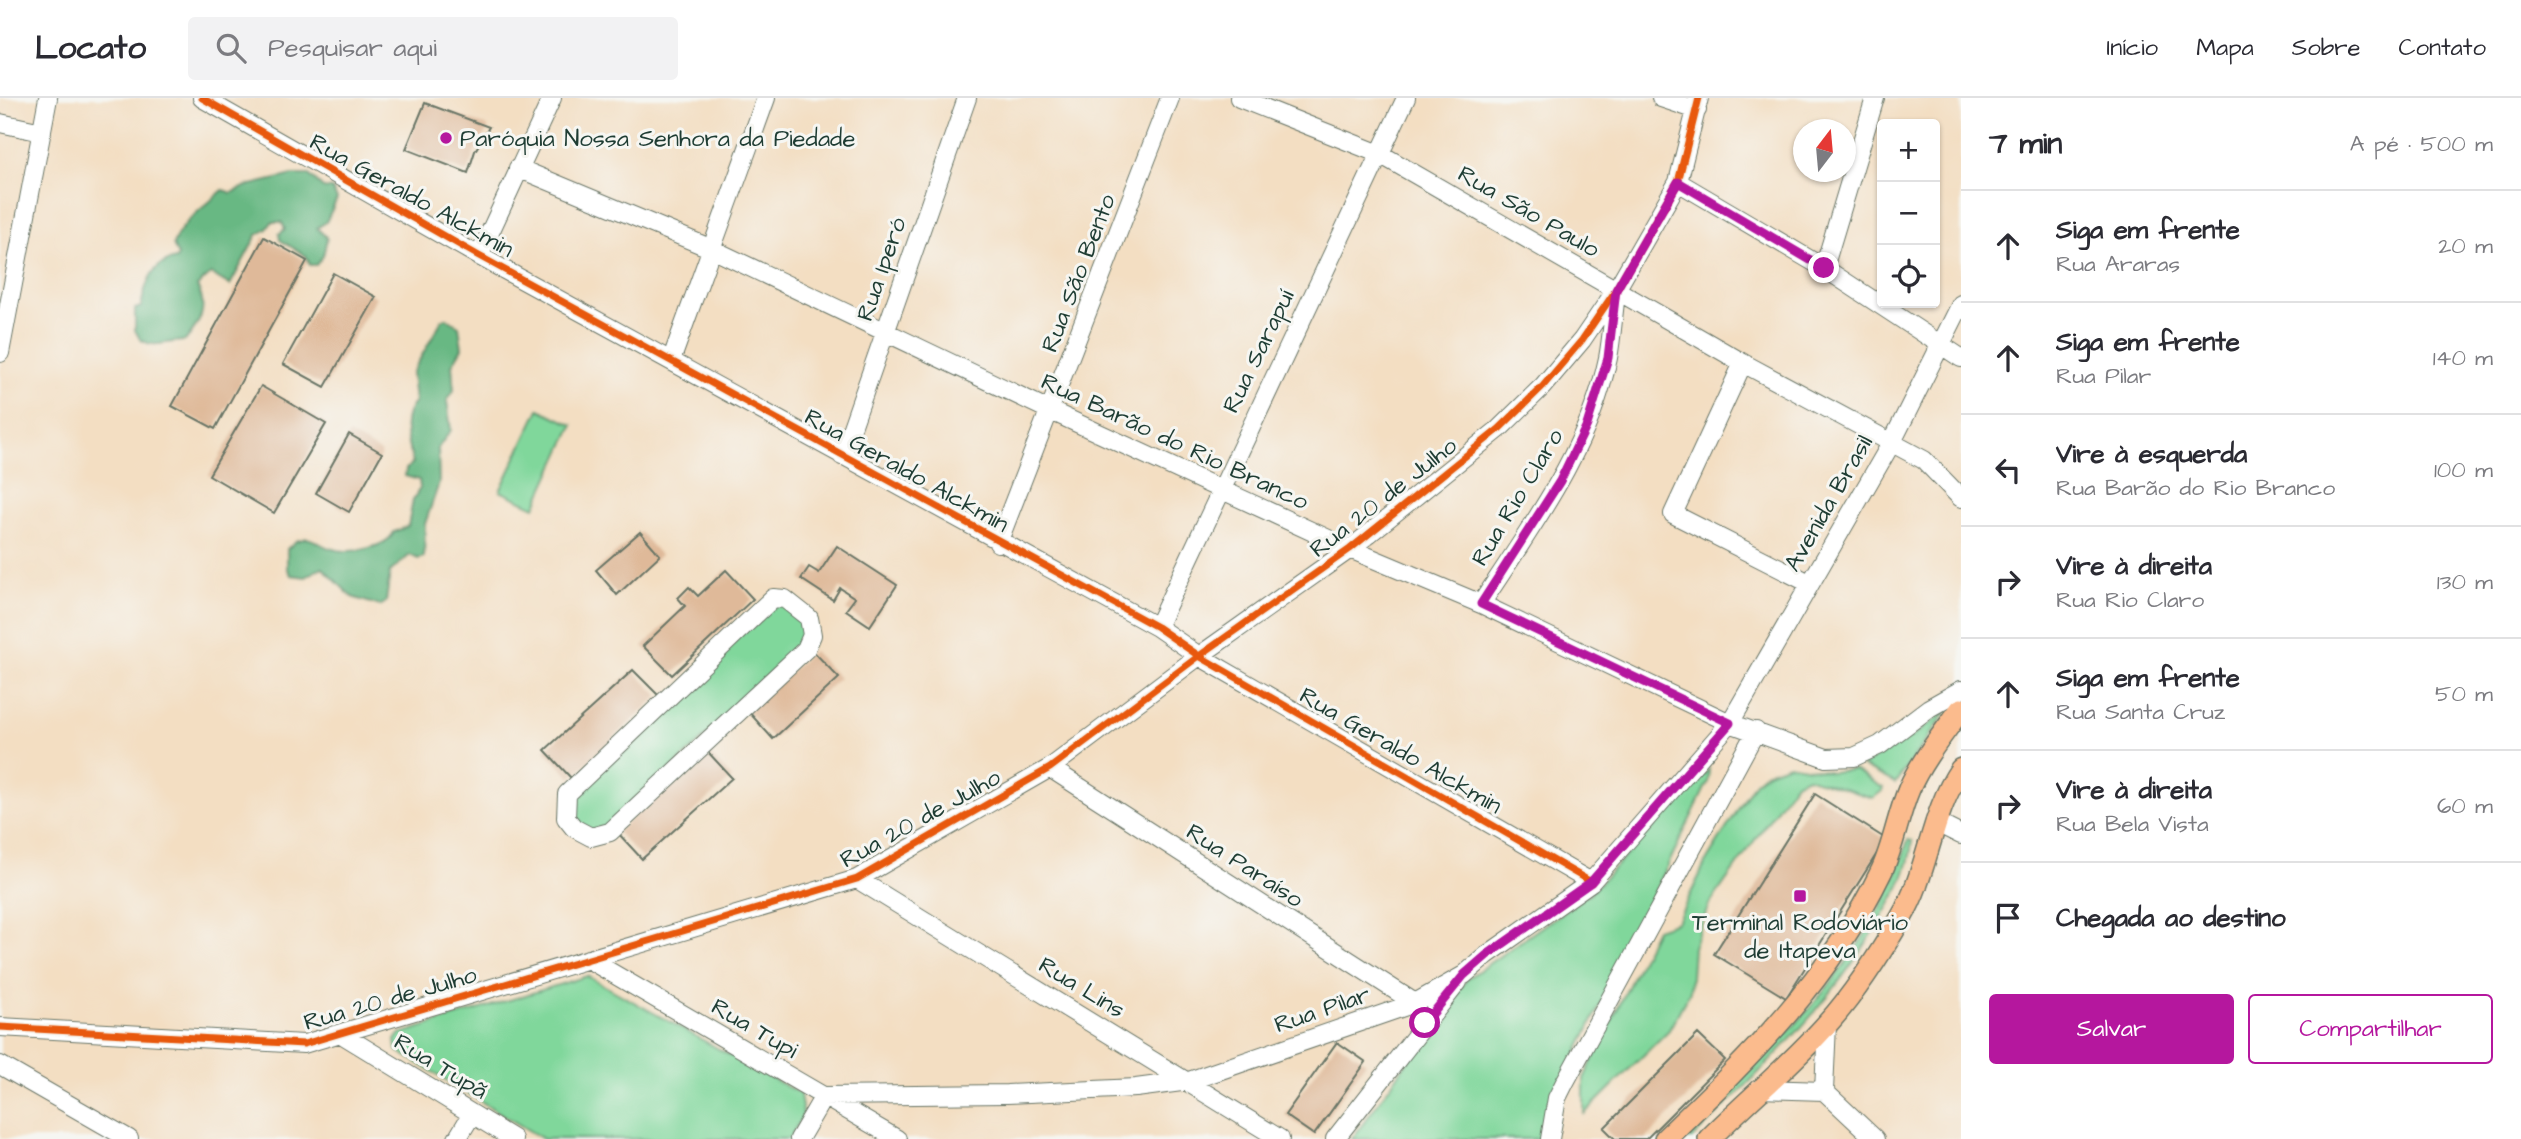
<!DOCTYPE html>
<html lang="pt">
<head>
<meta charset="utf-8">
<style>
	body { margin:0; font-family:"Architects Daughter",sans-serif; background:#f2f2f3; color:#2b2b33 }
	.controls { position:absolute; right:21px; top:21px; display:grid; overflow:hidden; border-radius:7px; box-shadow:0 2px 5px #0004 }
	.controls button { width:63px; height:63px; display:grid; place-items:center; padding:0; border:0; border-bottom:2px solid #e1e1e2; background:#fff; color:#2b2b33; font:35px sans-serif }
	.compass { position:absolute; left:1793px; top:21px; width:63px; height:63px; border-radius:50%; background:#fff; box-shadow:0 2px 5px #0004; rotate:16deg }
	.stop { position:absolute; width:21px; height:21px; margin:-16px; border:5px solid #b5179e; border-radius:50%; background:#fff }
	.stop.end { background:#b5179e; border-color:#fff; box-shadow:0 2px 7px #0008 }
	.list { margin:0; padding:0; list-style:none }
	h2 { display:flex; justify-content:space-between; align-items:center; height:91px; margin:0; padding:0 28px; font-size:30px }
	h2 small { font-size:23px; font-weight:400; color:#7c7c81 }
	.list li { display:grid; grid-template-columns:46px 1fr auto; gap:21px; align-items:center; box-sizing:border-box; height:112px; padding:0 28px; border-top:2px solid #e1e1e2 }
	.list b { display:block; font-size:26px; white-space:nowrap }
	.list p { margin:0; font-size:23px; white-space:nowrap; color:#7c7c81 }
	.list em { font-size:23px; font-style:normal; color:#7c7c81 }
	.actions { display:flex; gap:14px; padding:21px 28px }
	.actions a { flex:1; padding:16px 0; border:2px solid #b5179e; border-radius:7px; text-align:center; font-size:24px; color:#b5179e }
	.actions .main { background:#b5179e; color:#fff }
	.icon { flex:none; width:38px; height:38px; fill:none; stroke:currentColor; stroke-width:2; stroke-linecap:round; stroke-linejoin:round }
	.map { position:relative; flex:none; width:1961px; height:1041px; overflow:hidden }
	header { display:flex; align-items:center; gap:42px; box-sizing:border-box; height:98px; padding:0 35px; background:#fff; border-bottom:2px solid #e1e1e2 }
	header strong { font-size:33px }
	nav { display:flex; gap:38px; margin-inline-start:auto; font-size:24px }
	.search { width:490px; height:63px; background:#f2f2f3; display:flex; align-items:center; gap:18px; box-sizing:border-box; padding:0 24px; border-radius:7px; color:#7c7c81; font-size:26px }
	main { display:flex }
	aside { flex:1; background:#fff }
	.map>svg:first-child { display:block }
	.green { fill:#80d79b; stroke:#508a68; stroke-width:2 }
	.forest { fill:#68b883; stroke:#447a5c; stroke-width:2 }
	.building { fill:#dfb999 }
	.lines { fill:none; stroke-linecap:round; stroke-linejoin:round }
	.minor-casing { stroke:#697566; stroke-width:20 }
	.major-casing { stroke:#697566; stroke-width:24 }
	.minor { stroke:#fff; stroke-width:18 }
	.major { stroke:#fbbb8d; stroke-width:21 }
	.cycleway-casing { stroke:#f6f6f2; stroke-width:11 }
	.cycleway { stroke:#e8590c; stroke-width:7 }
	.route { stroke:#b5179e; stroke-width:9 }
	.poi-dot { fill:#b5179e; stroke:#f6f6f2; stroke-width:2.5 }
	.labels { text-anchor:middle; stroke-width:6; stroke-linejoin:round; paint-order:stroke }
	.poi-label { font-size:24px; fill:#1f3d34; stroke:#f6f6f2; text-anchor:start }
	.street-label { font-size:24px; fill:#1f3d34; stroke:#f6f6f2 }
</style>
</head>
<body>
<header>
<strong>Locato</strong>
<div class="search"><svg class="icon" aria-label="search" viewBox="0 0 24 24"><circle cx="10" cy="10" r="6"/><path d="M15 15l6 6"/></svg>Pesquisar aqui</div>
<nav><a>Início</a><a>Mapa</a><a>Sobre</a><a>Contato</a></nav>
</header>
<main>
<div class="map">
<svg width="1961" height="1041" viewBox="0 0 1961 1041">
	<rect width="100%" height="100%" fill="#f6f6f2"/>
	<filter id="ink" filterUnits="userSpaceOnUse"><feTurbulence type="fractalNoise" baseFrequency=".0143" numOctaves="2"/><feDisplacementMap in="SourceGraphic" scale="14" xChannelSelector="R" yChannelSelector="G"/><feConvolveMatrix kernelMatrix="1 2 1 2 8 2 1 2 1" color-interpolation-filters="sRGB"/></filter>
	<filter id="wash" filterUnits="userSpaceOnUse"><feTurbulence type="fractalNoise" baseFrequency=".00686" numOctaves="4" result="noise"/><feDisplacementMap in="SourceGraphic" scale="28" xChannelSelector="R" yChannelSelector="G"/><feGaussianBlur stdDeviation="1.57" result="paint"/><feColorMatrix in="noise" values="0 0 0 0 0 0 0 0 0 0 0 0 0 0 0 0 0 1.4 0 .05"/><feComposite in="paint" operator="in"/></filter>
	<g filter="url(#wash)">
		<rect width="100%" height="100%" fill="#f3dec2"/>
		<path class="green" d="M 539,311 L 573,327 L 535,409 L 500,393 Z
			M 785,503 L 810,537 L 617,724 L 591,737 L 566,710 L 567,704 L 767,507 Z
			M 1949,611 L 1895,685 L 1862,668 L 1913,638 Z
			M 1789,666 L 1831,674 L 1854,672 L 1883,690 L 1882,693 L 1873,700 L 1807,679 L 1795,685 L 1709,807 L 1693,849 L 1690,893 L 1669,932 L 1584,1016 L 1584,980 L 1656,831 L 1677,824 L 1707,762 L 1755,684 L 1767,674 Z
			M 1709,671 L 1708,684 L 1553,1005 L 1546,1041 L 1352,1041 L 1467,881 L 1590,795 Z
			M 1908,742 L 1912,743 C 1909,776 1895,799 1878,826 C 1828,910 1761,973 1692,1041 L 1680,1041 C 1769,954 1872,866 1908,742 Z
			M 587,878 L 800,996 L 803,1017 L 789,1041 L 543,1041 L 396,952 L 395,942 L 400,936 Z"/>
		<path class="forest" d="M 293,77 L 309,77 L 323,90 L 332,91 L 337,101 L 326,124 L 317,130 L 327,140 L 323,158 L 316,167 L 310,167 L 306,158 L 280,142 L 279,136 L 285,131 L 282,124 L 272,124 L 267,131 L 257,137 L 230,187 L 211,176 L 197,188 C 209,211 200,225 185,243 C 170,242 154,252 140,241 L 135,232 L 135,211 L 141,209 C 145,187 151,165 176,161 L 178,158 L 173,147 C 180,124 207,107 223,92 L 232,95 L 247,88 Z
			M 446,220 L 459,228 L 462,250 L 452,267 L 454,292 L 447,303 L 451,332 L 438,350 L 439,385 L 425,426 L 424,459 L 418,461 L 410,457 L 390,474 L 386,504 L 380,508 L 352,499 L 322,469 L 306,479 L 291,477 L 287,470 L 287,451 L 296,443 L 307,440 C 317,442 323,449 333,451 C 349,456 387,450 394,434 L 408,428 L 413,402 L 420,390 L 419,382 L 405,378 L 406,371 L 413,365 C 407,344 399,320 415,304 L 412,275 L 442,222 Z"/>
		<g id="blocks">
			<path class="building" d="M 425,5 L 489,29 L 475,53 L 468,75 L 406,51 Z
				M 264,139 L 307,163 L 215,331 L 172,308 Z
				M 333,175 L 376,199 L 325,289 L 283,266 Z
				M 261,288 L 326,326 L 274,415 L 209,377 Z
				M 349,336 L 382,355 L 349,414 L 316,395 Z
				M 640,434 L 660,457 L 617,497 L 596,472 Z
				M 837,448 L 897,487 L 870,528 L 846,512 L 855,500 L 840,490 L 833,502 L 801,481 L 809,469 L 819,475 Z
				M 726,472 L 753,501 L 672,577 L 643,548 L 685,508 L 678,500 L 689,489 L 698,498 Z
				M 813,553 L 839,580 L 773,641 L 748,613 Z
				M 633,572 L 659,598 L 571,680 L 545,652 Z
				M 707,653 L 732,680 L 642,761 L 617,734 Z
				M 1815,696 L 1886,741 L 1786,900 L 1714,856 Z
				M 1698,936 L 1725,962 L 1646,1041 L 1615,1041 L 1604,1030 Z
				M 1337,944 L 1366,964 L 1314,1037 L 1285,1017 Z"/>
		</g>
	</g>
	<g filter="url(#ink)">
		<use href="#blocks" fill-opacity="0" stroke="#697566" stroke-width="2"/>
		<g class="lines">
			<g class="minor-casing">
				<path id="minor" d="M 202,0 L 479,158 L 1157,529 L 1199,558 L 1591,784
					M 1239,0 L 1380,56 L 1743,265 L 1924,362 L 1961,400
					M 1661,0 L 1697,12
					M 0,25 L 42,34
					M 518,70 L 712,151 L 1051,313 L 1350,451 L 1481,506 L 1730,625 L 1826,660 L 1854,659 L 1880,647 L 1929,610 L 1961,592
					M 1678,84 L 1824,170 L 1961,260
					M 479,158 L 552,0
					M 1824,170 L 1875,0
					M 0,255 L 48,0
					M 671,263 L 766,0
					M 1743,265 L 1673,416 L 1809,485
					M 842,358 L 967,0
					M 998,445 L 1170,0
					M 773,500 L 785,501 L 809,520 L 812,537 L 806,551 L 610,734 L 591,739 L 574,730 L 566,720 L 567,696 Z
					M 1481,506 C 1531,429 1589,352 1608,260 C 1612,239 1613,217 1616,196
					M 1157,529 L 1406,0
					M 1050,670 L 1415,905
					M 1935,724 L 1961,737
					M 857,781 L 1280,1041
					M 588,861 L 897,1041
					M 0,929 L 304,946 L 857,781 L 1050,670 L 1199,558 L 1350,451 L 1499,331 L 1543,288 L 1582,242 L 1616,192 L 1678,84 L 1699,0
					M 343,937 L 513,1041
					M 0,967 L 129,1041
					M 1759,991 L 1824,993 L 1875,1041
					M 1824,993 L 1827,926
					M 457,1041 L 472,1016
					M 799,1041 L 824,998 L 1007,996 L 1136,990 L 1189,983 L 1415,905 L 1464,877 L 1487,857 L 1591,784 L 1730,625 L 1892,344 L 1961,206
					M 1335,1041 L 1458,884
					M 1550,1041 L 1557,1000 L 1565,984 L 1756,633"/>
			</g>
			<g class="major-casing">
				<path id="major" d="M 1665,1041 C 1752,957 1828,884 1882,772 C 1894,746 1898,717 1909,691 C 1921,663 1943,636 1961,611
					M 1709,1041 C 1748,1002 1792,966 1828,925 C 1856,894 1880,856 1901,820 C 1929,773 1930,716 1961,671"/>
			</g>
			<use href="#minor" class="minor"/>
			<use href="#major" class="major"/>
			<g class="cycleway-casing">
				<path id="cycleway" d="M 202,0 L 479,158 L 1157,529 L 1199,558 L 1591,784
					M 0,929 L 304,946 L 857,781 L 1050,670 L 1199,558 L 1350,451 L 1499,331 L 1543,288 L 1582,242 L 1616,192 L 1678,84 L 1699,0"/>
			</g>
			<use href="#cycleway" class="cycleway"/>
		</g>
	</g>
	<g class="lines" filter="url(#ink)">
		<path class="route" d="M 1425,925 L 1464,877 L 1487,857 L 1591,784 L 1730,625 L 1481,506 L 1560,383 L 1587,327 L 1608,260 L 1616,192 L 1678,84 L 1824,170"/>
	</g>
	<g class="poi-dot">
		<circle cx="446" cy="40" r="7"/>
		<rect x="1793" y="791" width="14" height="14" rx="3.5"/>
	</g>
	<g class="labels">
		<g class="poi-label">
			<text x="460" y="48">Paróquia Nossa Senhora da Piedade</text>
			<text x="1800" y="832" text-anchor="middle">Terminal Rodoviário<tspan x="1800" dy="28">de Itapeva</tspan></text>
		</g>
		<g class="street-label">
			<text transform="translate(412 97) rotate(29)" y="8">Rua Geraldo Alckmin</text>
			<text transform="translate(1529 113) rotate(30)" y="8">Rua São Paulo</text>
			<text transform="translate(881 171) rotate(-71)" y="8">Rua Iperó</text>
			<text transform="translate(1078 175) rotate(-69)" y="8">Rua São Bento</text>
			<text transform="translate(1258 253) rotate(-64)" y="8">Rua Sarapuí</text>
			<text transform="translate(1175 343) rotate(25)" y="8">Rua Barão do Rio Branco</text>
			<text transform="translate(907 372) rotate(29)" y="8">Rua Geraldo Alckmin</text>
			<text transform="translate(1383 399) rotate(-38)" y="8">Rua 20 de Julho</text>
			<text transform="translate(1517 399) rotate(-59)" y="8">Rua Rio Claro</text>
			<text transform="translate(1828 405) rotate(-60)" y="8">Avenida Brasil</text>
			<text transform="translate(1401 652) rotate(30)" y="8">Rua Geraldo Alckmin</text>
			<text transform="translate(920 720) rotate(-29)" y="8">Rua 20 de Julho</text>
			<text transform="translate(1245 767) rotate(33)" y="8">Rua Paraíso</text>
			<text transform="translate(1082 889) rotate(31)" y="8">Rua Lins</text>
			<text transform="translate(390 900) rotate(-16)" y="8">Rua 20 de Julho</text>
			<text transform="translate(1322 911) rotate(-19)" y="8">Rua Pilar</text>
			<text transform="translate(755 930) rotate(30)" y="8">Rua Tupi</text>
			<text transform="translate(441 968) rotate(31)" y="8">Rua Tupã</text>
		</g>
	</g>
</svg>
<div class="controls">
<button>+</button>
<button>−</button>
<button><svg class="icon" aria-label="locate" viewBox="0 0 24 24"><circle cx="12" cy="12" r="6"/><path d="M12 2v4M12 18v4M2 12h4M18 12h4"/></svg></button>
</div>
<svg class="compass" viewBox="-18 -18 36 36"><path d="M0-13l5 13h-10z" fill="#e53935"/><path d="M0 13l5-13h-10z" fill="#7c7c81"/></svg>
<div class="stop" style="left:1425px;top:925px"></div>
<div class="stop end" style="left:1824px;top:170px"></div>
</div>
<aside>
<h2>7 min<small>A pé · 500 m</small></h2>
<ul class="list">
<li><svg class="icon" aria-label="ahead" viewBox="0 0 24 24"><path d="M12 20V5M6 11l6-6 6 6"/></svg><div><b>Siga em frente</b><p>Rua Araras</p></div><em>20 m</em></li>
<li><svg class="icon" aria-label="ahead" viewBox="0 0 24 24"><path d="M12 20V5M6 11l6-6 6 6"/></svg><div><b>Siga em frente</b><p>Rua Pilar</p></div><em>140 m</em></li>
<li><svg class="icon" aria-label="left" viewBox="0 0 24 24"><path d="M17 20v-9H6M10 6l-5 5 5 5"/></svg><div><b>Vire à esquerda</b><p>Rua Barão do Rio Branco</p></div><em>100 m</em></li>
<li><svg class="icon" aria-label="right" viewBox="0 0 24 24"><path d="M7 20v-9h11M14 6l5 5-5 5"/></svg><div><b>Vire à direita</b><p>Rua Rio Claro</p></div><em>130 m</em></li>
<li><svg class="icon" aria-label="ahead" viewBox="0 0 24 24"><path d="M12 20V5M6 11l6-6 6 6"/></svg><div><b>Siga em frente</b><p>Rua Santa Cruz</p></div><em>50 m</em></li>
<li><svg class="icon" aria-label="right" viewBox="0 0 24 24"><path d="M7 20v-9h11M14 6l5 5-5 5"/></svg><div><b>Vire à direita</b><p>Rua Bela Vista</p></div><em>60 m</em></li>
<li><svg class="icon" aria-label="arrive" viewBox="0 0 24 24"><path d="M6 21V4h12l-3 4 3 4H6"/></svg><div><b>Chegada ao destino</b></div></li>
</ul>
<div class="actions"><a class="main">Salvar</a><a>Compartilhar</a></div>
</aside>
</main>
</body>
</html>
